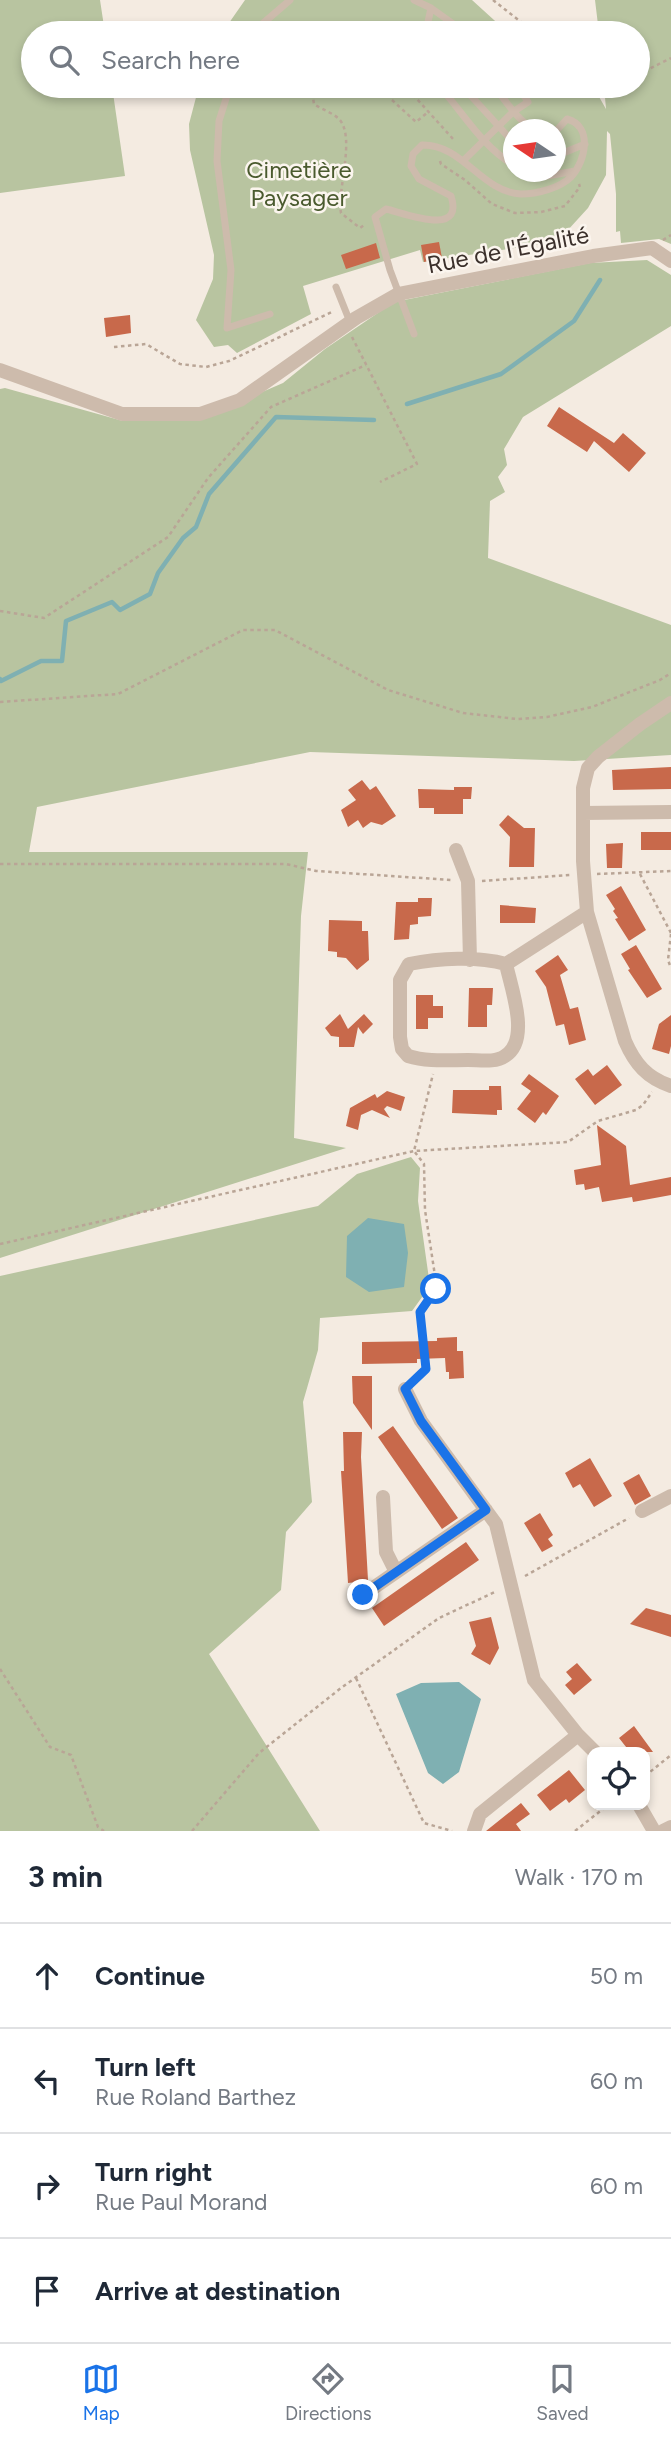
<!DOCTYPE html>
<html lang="en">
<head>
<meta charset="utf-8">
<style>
	body { margin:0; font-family:Figtree,sans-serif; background:#f2f2f3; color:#1f2937 }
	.controls { position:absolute; right:21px; bottom:21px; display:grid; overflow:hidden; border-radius:14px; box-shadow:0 4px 10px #0003 }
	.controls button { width:63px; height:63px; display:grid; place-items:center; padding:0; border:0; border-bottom:2px solid #e0e1e3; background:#fff; color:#1f2937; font:35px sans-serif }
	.compass { position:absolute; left:503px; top:119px; width:63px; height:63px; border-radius:50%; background:#fff; box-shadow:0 4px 10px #0003; rotate:283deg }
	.stop { position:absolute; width:21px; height:21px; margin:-16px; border:5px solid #1a73e8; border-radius:50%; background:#fff }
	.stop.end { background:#1a73e8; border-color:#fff; box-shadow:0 2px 7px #0008 }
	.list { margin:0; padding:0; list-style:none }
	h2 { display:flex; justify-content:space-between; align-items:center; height:91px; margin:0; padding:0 28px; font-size:30px }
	h2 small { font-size:23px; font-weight:400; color:#747a83 }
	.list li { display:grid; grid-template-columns:46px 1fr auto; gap:21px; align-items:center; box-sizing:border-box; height:105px; padding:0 28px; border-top:2px solid #e0e1e3 }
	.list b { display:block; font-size:26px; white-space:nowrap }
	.list p { margin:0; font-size:23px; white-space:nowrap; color:#747a83 }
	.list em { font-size:23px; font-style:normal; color:#747a83 }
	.icon { flex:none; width:38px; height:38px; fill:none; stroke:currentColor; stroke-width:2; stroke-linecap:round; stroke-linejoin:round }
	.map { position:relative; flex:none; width:671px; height:1831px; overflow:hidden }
	.search { position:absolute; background:#fff; box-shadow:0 4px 10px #0003; left:21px; right:21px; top:21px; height:77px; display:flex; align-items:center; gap:18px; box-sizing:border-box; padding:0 24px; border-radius:38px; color:#747a83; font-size:26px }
	.sheet { height:511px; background:#fff }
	nav { display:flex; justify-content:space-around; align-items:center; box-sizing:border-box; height:98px; border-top:2px solid #e0e1e3; background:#fff; font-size:19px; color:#747a83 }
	nav a { display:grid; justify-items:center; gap:4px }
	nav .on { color:#1a73e8 }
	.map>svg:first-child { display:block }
	.green { fill:#b8c4a0; fill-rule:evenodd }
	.water { fill:#7fb0b2 }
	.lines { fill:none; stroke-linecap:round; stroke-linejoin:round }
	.stream { stroke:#7fb0b2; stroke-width:4.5 }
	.building { fill:#c8694b }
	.path { stroke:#b9a596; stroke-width:2.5; stroke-dasharray:3.5 3.5; stroke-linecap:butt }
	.service { stroke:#cdbbac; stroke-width:7 }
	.minor { stroke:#cdbbac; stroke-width:14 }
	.route { stroke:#1a73e8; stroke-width:9 }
	.labels { text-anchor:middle; stroke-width:5; stroke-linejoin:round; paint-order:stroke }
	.park-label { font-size:24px; fill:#4a5a2e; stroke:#fbf5ee }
	.street-label { font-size:24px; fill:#3b302b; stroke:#fbf5ee }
</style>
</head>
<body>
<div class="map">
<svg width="671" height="1831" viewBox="0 0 671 1831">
	<rect width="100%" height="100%" fill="#f4ebe1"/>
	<path class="green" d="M 0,0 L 100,0 L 105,33 L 33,33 L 33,86 L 112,86 L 125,176 L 0,193 Z
		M 245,0 L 472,0 L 505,30 L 507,28 L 512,33 L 222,33 Z
		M 595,0 L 671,0 L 671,244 L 659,239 L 621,243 L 620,231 L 616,232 L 616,194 L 610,134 L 607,131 L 606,175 L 588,208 L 567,231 L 547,243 L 423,262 L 420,250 L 303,286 L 311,314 L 237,353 L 228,345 L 214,347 L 196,320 L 213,279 L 214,255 L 190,150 L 189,124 L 199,86 L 580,86 L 598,95 L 606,109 L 604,86 L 638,86 L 638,33 L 599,33 ZM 514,130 L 556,130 L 556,172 L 514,172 Z
		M 647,260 L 671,275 L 671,326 L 523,417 L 504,449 L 507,465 L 498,477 L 505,492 L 490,501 L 488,558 L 671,625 L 671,755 L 574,761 L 310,752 L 37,807 L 29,852 L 308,852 L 301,916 L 294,1138 L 346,1148 L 0,1258 L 0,389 L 5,388 L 123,421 L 202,418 L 283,383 L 325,349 L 394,302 L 590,263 Z
		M 411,1157 L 420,1168 L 418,1201 L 430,1286 L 412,1311 L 320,1318 L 318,1350 L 303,1402 L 312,1502 L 286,1532 L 281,1590 L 209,1654 L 320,1831 L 0,1831 L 0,1276 L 318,1206 L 357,1174 Z"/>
	<path class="water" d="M 368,1218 L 404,1224 L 408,1253 L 404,1287 L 369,1292 L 346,1277 L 347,1236 Z
		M 459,1682 L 481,1699 L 459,1772 L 443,1784 L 428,1773 L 396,1694 L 421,1683 Z"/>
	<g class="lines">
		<path class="stream" d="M 407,404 L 501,374 L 574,321 L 600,280
			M 0,679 L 1,681 L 41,661 L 62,661 L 66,621 L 112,602 L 120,610 L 150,594 L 158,573 L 183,538 L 196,527 L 209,494 L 276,417 L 374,420"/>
	</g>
	<path class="building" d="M 439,242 L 442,258 L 424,262 L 421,245 Z
		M 376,243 L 380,258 L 346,269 L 341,255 Z
		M 130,315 L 131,333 L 106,337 L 104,318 Z
		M 559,407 L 614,443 L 623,433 L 646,453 L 629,472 L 594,441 L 587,452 L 547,426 Z
		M 671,767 L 671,789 L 613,790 L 612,770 Z
		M 362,780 L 370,790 L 376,786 L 396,816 L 382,825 L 371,822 L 363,828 L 358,820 L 348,827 L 341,810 L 356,800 L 348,790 Z
		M 454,787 L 472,787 L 471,799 L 463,799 L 463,814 L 434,814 L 434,808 L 419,808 L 418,789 L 454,790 Z
		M 508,815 L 524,828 L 535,828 L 534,867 L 509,867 L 510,837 L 499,825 Z
		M 641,832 L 671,832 L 671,850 L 641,850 Z
		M 623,843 L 622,868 L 607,868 L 606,844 Z
		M 621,886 L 646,930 L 629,941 L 615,919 L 618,918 L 613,911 L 615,909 L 606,895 Z
		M 418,898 L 432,898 L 431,916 L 418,917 L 418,924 L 410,925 L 409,939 L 394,940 L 396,902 L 418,902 Z
		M 500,905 L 536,908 L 535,923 L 500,923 Z
		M 329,920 L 362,921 L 362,931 L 368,931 L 369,960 L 357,970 L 346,958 L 337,957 L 337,952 L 328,951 Z
		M 636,945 L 662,989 L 647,998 L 628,970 L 630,969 L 621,954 Z
		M 558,955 L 568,970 L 560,975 L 570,1009 L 578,1007 L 586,1040 L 569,1045 L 564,1024 L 556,1026 L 546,987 L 535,971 Z
		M 469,988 L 493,988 L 492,1005 L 487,1005 L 487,1027 L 468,1027 Z
		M 416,995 L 433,995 L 433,1006 L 443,1006 L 443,1018 L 428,1018 L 428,1029 L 416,1029 Z
		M 340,1014 L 348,1029 L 364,1014 L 373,1024 L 363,1034 L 358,1027 L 354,1047 L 339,1047 L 339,1037 L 331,1036 L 325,1028 Z
		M 671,1015 L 671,1046 L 669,1054 L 652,1049 L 659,1024 Z
		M 607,1065 L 622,1085 L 595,1105 L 575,1079 L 588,1069 L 593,1076 Z
		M 529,1074 L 559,1096 L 546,1115 L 543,1112 L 535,1123 L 517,1109 L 531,1091 L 521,1084 Z
		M 489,1086 L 501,1086 L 502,1110 L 497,1110 L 497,1115 L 452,1113 L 453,1090 L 489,1090 Z
		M 387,1091 L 405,1097 L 401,1111 L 387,1106 L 384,1109 L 390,1118 L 372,1110 L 361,1115 L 358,1130 L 346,1126 L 350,1108 L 375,1094 L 377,1098 Z
		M 597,1125 L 626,1146 L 630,1185 L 671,1177 L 671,1195 L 633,1202 L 632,1197 L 602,1202 L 599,1187 L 585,1190 L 584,1184 L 576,1185 L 574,1170 L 601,1165 Z
		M 457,1337 L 457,1351 L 463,1351 L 464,1378 L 449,1379 L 449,1372 L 446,1372 L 445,1358 L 417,1359 L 417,1363 L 362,1364 L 362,1342 L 437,1341 L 437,1338 Z
		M 352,1376 L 372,1376 L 372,1430 L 353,1403 Z
		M 393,1426 L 458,1518 L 442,1529 L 378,1437 Z
		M 343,1432 L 362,1432 L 361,1457 L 368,1580 L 366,1581 L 348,1583 L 341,1471 L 344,1471 Z
		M 590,1458 L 612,1496 L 594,1507 L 580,1484 L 573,1488 L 565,1473 Z
		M 639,1474 L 651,1496 L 635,1505 L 623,1483 Z
		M 540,1513 L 553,1535 L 548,1539 L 553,1546 L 542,1552 L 524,1523 Z
		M 466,1542 L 479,1560 L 384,1626 L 372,1608 Z
		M 646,1608 L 671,1615 L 671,1637 L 630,1624 Z
		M 491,1617 L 499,1648 L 490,1665 L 471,1654 L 476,1646 L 469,1622 Z
		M 577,1663 L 592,1680 L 574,1695 L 565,1685 L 572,1679 L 566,1672 Z
		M 634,1726 L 653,1752 L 630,1752 L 619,1738 Z
		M 569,1770 L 585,1790 L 569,1803 L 566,1799 L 550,1811 L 537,1795 Z
		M 521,1803 L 530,1814 L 516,1824 L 521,1831 L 486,1831 Z"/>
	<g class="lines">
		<path class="path" d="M 493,0 L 535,33
			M 638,72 L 641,73 L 671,58
			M 311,86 L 314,104 C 321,109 333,113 339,119 C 356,137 337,189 341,213 L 360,228 L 364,225
			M 402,86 L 416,98 L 454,140
			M 392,100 L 416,122 L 428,112
			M 440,161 L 441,164 L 465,180 L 492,204 L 515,213 L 541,212 L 565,206 L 580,187 L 579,184
			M 663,240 L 671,235
			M 352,337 L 417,464 L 380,482
			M 114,347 L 146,344 L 180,364 L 206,367 L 229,361 L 334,311
			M 0,611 L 44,618 L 168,537 L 208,478 L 271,407 L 366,365
			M 0,702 L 118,694 L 243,630 L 275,630 L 388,690 L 463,713 L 517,719 L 547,717 L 592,707 L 660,680 L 671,673
			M 0,864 L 286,864 L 316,871 L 451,880
			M 597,874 L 671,871
			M 640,874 L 671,933
			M 482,881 L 570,875
			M 671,934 L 668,960 L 671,968
			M 0,1244 L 414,1151 L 568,1142 L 598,1121 L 636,1110 L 643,1105 L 652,1092
			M 415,1379 L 426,1369 L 420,1312 L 437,1289 L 425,1210 L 424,1164 L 414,1151 L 433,1074
			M 525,1576 L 629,1518
			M 0,1669 L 50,1747 L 71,1755 L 98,1827 L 104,1831
			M 356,1678 L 424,1823 L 452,1831
			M 645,1776 L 671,1755
			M 192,1831 L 259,1753 L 341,1688 L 439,1618 L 497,1591
			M 575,1831 L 608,1805"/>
		<path class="service" d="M 414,0 L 431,8
			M 256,33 L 261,25 L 290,0
			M 375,33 L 376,31 L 383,33
			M 439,33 L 428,22 L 431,8 L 466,33
			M 230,86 L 219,121 L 217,161 L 231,270 L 227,328 L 270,314
			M 439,86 C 463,112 482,147 514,165
			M 462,86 L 514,143
			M 494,86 C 506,101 517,120 535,130
			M 556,156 L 585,144
			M 463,161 L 513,112 L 528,102 L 518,86
			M 525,172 L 547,176 L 575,171
			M 336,287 L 350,322
			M 414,334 L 390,270 L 375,217 L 386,209 C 404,213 465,238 451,196 L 419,179 L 411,166 L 413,154 L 422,145 C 463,144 481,192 521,194 C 537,194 560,188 571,177 C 586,161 593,126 567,119 L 556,131"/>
		<path class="minor" d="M 0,370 L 122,414 L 200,414 L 240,400 L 356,318 L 398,294 L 593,256 L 652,248 L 671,261
			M 671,703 L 640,724 L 598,757 L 588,768 L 583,788 L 583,861 L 587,912 L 625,1041 C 635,1064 647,1078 671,1086
			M 583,813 L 671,812
			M 456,850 L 468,881 L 470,960
			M 506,964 C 511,988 531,1040 505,1056 C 495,1063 480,1060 468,1060 C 448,1060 427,1062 408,1056 L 402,1049 L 400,1037 L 400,980 L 409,964 C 439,958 477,956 506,964 L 587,912
			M 405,1389 L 421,1421 L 496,1524 L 534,1680 L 578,1735 L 595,1752
			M 383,1497 L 386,1552 L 396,1572
			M 642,1511 L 671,1496
			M 363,1595 L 486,1510
			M 639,1805 L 654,1831
			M 474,1831 L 480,1814 L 578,1735
			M 663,1831 L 671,1827"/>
	</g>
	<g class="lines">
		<path class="route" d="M 363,1595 L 486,1510 L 421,1421 L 405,1389 L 426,1369 L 420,1312 L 436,1289"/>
	</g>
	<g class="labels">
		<g class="park-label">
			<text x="299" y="178">Cimetière<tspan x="299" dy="28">Paysager</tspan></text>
		</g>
		<g class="street-label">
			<text transform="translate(508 250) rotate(-11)" y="8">Rue de l'Égalité</text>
		</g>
	</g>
</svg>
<div class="controls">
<button><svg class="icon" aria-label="locate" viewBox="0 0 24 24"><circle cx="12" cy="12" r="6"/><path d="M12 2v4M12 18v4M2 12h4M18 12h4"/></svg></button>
</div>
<svg class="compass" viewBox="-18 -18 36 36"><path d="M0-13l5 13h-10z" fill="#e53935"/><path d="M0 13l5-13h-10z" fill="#747a83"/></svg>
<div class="stop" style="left:436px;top:1289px"></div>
<div class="stop end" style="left:363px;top:1595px"></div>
<div class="search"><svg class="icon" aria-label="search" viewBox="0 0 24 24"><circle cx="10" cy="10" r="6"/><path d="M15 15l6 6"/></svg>Search here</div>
</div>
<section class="sheet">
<h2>3 min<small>Walk · 170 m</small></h2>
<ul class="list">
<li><svg class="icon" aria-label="ahead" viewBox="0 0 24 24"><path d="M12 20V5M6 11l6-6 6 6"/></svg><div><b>Continue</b></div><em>50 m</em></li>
<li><svg class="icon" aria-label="left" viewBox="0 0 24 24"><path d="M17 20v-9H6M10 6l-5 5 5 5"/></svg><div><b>Turn left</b><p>Rue Roland Barthez</p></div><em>60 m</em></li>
<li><svg class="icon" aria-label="right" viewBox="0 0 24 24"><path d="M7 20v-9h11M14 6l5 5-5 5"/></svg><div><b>Turn right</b><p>Rue Paul Morand</p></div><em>60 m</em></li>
<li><svg class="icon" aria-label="arrive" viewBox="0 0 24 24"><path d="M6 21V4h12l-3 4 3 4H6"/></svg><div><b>Arrive at destination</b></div></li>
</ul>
</section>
<nav>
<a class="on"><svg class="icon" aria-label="map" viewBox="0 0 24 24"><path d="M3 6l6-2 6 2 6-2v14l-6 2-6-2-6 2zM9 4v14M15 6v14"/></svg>Map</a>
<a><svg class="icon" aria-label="directions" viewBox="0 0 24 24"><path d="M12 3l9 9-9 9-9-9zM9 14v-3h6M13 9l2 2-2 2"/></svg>Directions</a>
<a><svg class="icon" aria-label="saved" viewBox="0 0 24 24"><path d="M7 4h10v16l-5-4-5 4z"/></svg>Saved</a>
</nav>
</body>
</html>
